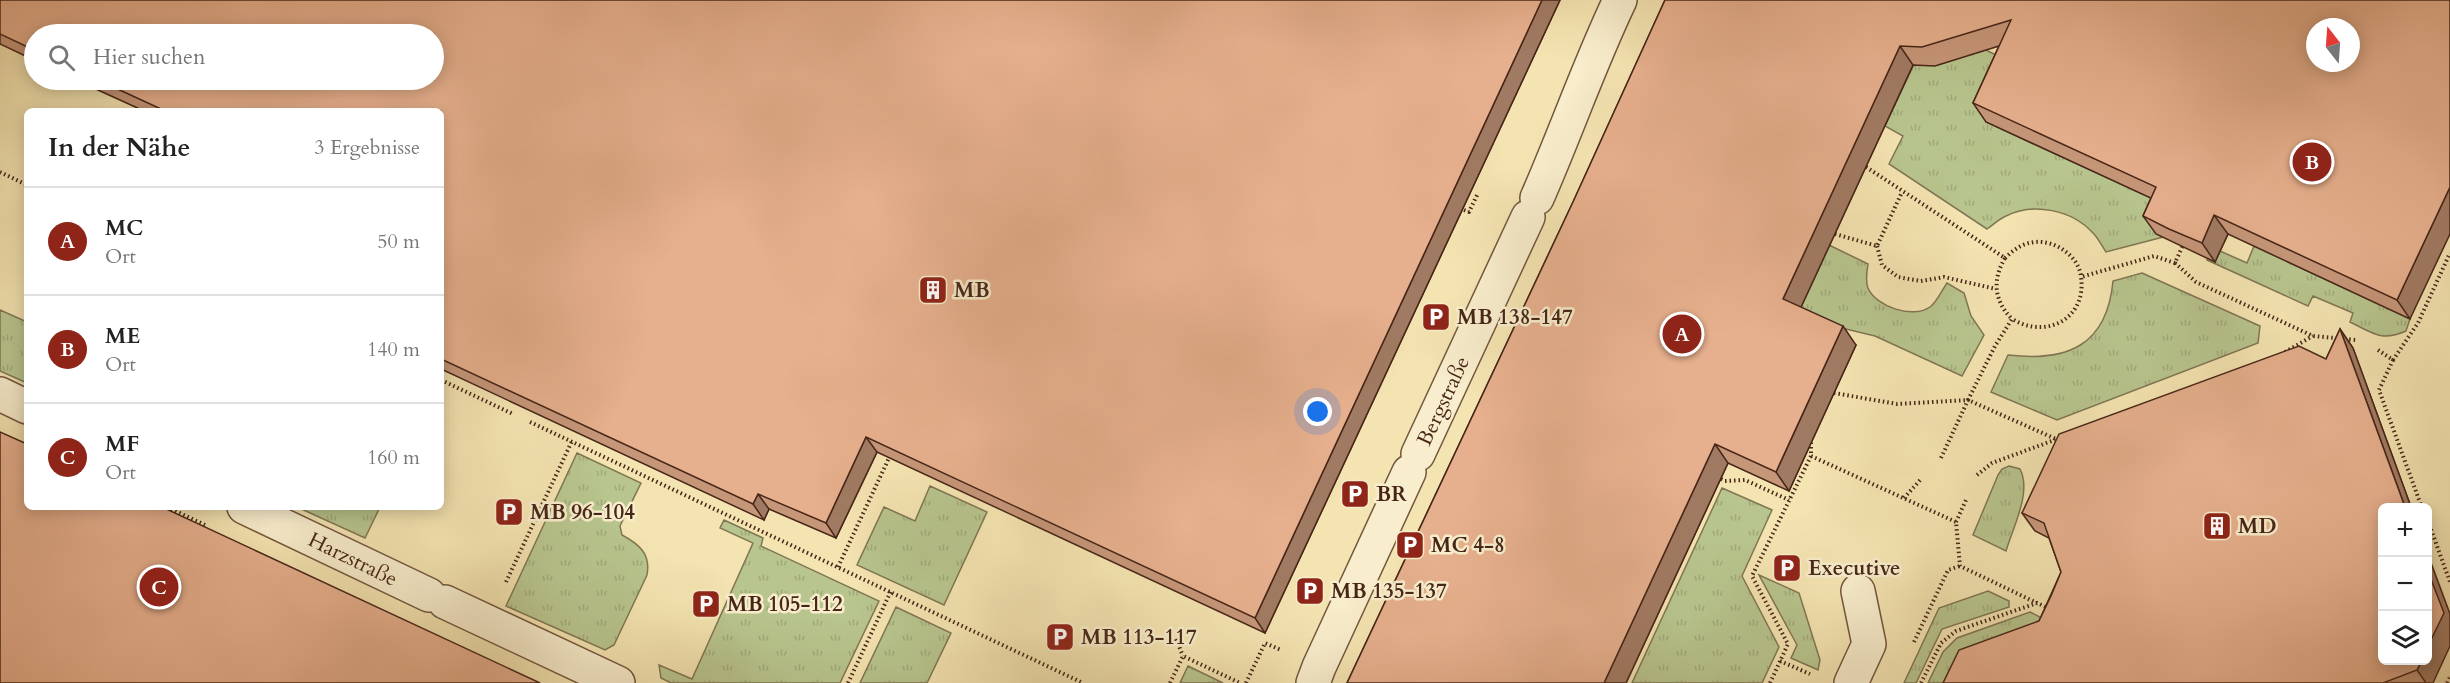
<!DOCTYPE html>
<html lang="de">
<head>
<meta charset="utf-8">
<style>
	body { margin:0; font-family:Cardo,serif; background:#f6f6f6; color:#222 }
	.controls { position:absolute; right:18px; bottom:18px; display:grid; overflow:hidden; border-radius:9px; box-shadow:0 3px 15px #0003 }
	.controls button { width:54px; height:54px; display:grid; place-items:center; padding:0; border:0; border-bottom:2px solid #e0e0e0; background:#fff; color:#222; font:30px sans-serif }
	.compass { position:absolute; left:2306px; top:18px; width:54px; height:54px; border-radius:50%; background:#fff; box-shadow:0 3px 15px #0003; rotate:343deg }
	.you { position:absolute; left:1318px; top:412px; width:21px; height:21px; margin:-15px; border:4px solid #fff; border-radius:50%; background:#1a73e8; box-shadow:0 0 0 9px #1a73e833 }
	.badge { display:grid; place-items:center; width:39px; height:39px; border-radius:50%; background:#8f2418; color:#fff; font-size:20px; font-weight:700 }
	.pin { position:absolute; translate:-50% -50%; border:3px solid #fff; box-shadow:0 2px 6px #0006 }
	.list { margin:0; padding:0; list-style:none }
	h2 { display:flex; justify-content:space-between; align-items:center; height:78px; margin:0; padding:0 24px; font-size:26px }
	h2 small { font-size:20px; font-weight:400; color:#767676 }
	.list li { display:grid; grid-template-columns:39px 1fr auto; gap:18px; align-items:center; box-sizing:border-box; height:108px; padding:0 24px; border-top:2px solid #e0e0e0 }
	.list b { display:block; font-size:22px; white-space:nowrap }
	.list p { margin:0; font-size:20px; white-space:nowrap; color:#767676 }
	.list em { font-size:20px; font-style:normal; color:#767676 }
	.icon { flex:none; width:33px; height:33px; fill:none; stroke:currentColor; stroke-width:2; stroke-linecap:round; stroke-linejoin:round }
	.map { position:relative; flex:none; width:2450px; height:683px; overflow:hidden }
	.search { position:absolute; background:#fff; box-shadow:0 3px 15px #0003; left:24px; top:24px; width:420px; height:66px; display:flex; align-items:center; gap:15px; box-sizing:border-box; padding:0 21px; border-radius:33px; color:#767676; font-size:22px }
	.panel { position:absolute; background:#fff; box-shadow:0 3px 15px #0003; left:24px; top:108px; width:420px; height:402px; border-radius:9px }
	.map>svg:first-child { display:block }
	.grass { fill:url(#grass-tufts); stroke:#807653; stroke-width:1.5 }
	.lines { fill:none; stroke-linecap:round; stroke-linejoin:round }
	.minor-casing { stroke:#72563e; stroke-width:36 }
	.path { stroke:#472618; stroke-width:4; stroke-dasharray:1.5 3; stroke-linecap:butt }
	.minor { stroke:#f8edcc; stroke-width:33 }
	.wall { fill:#c69679; stroke:#472618; stroke-width:1.5 }
	.shaded-wall { fill:#a17a63; stroke:#472618; stroke-width:1.5 }
	.building { fill:#e6af8d; stroke:#472618; stroke-width:1.5; fill-rule:evenodd }
	.labels { text-anchor:middle; stroke-width:5; stroke-linejoin:round; paint-order:stroke }
	.poi-label { font-size:21px; font-weight:bold; fill:#472618; stroke:#f8edcc; text-anchor:start }
	.street-label { font-size:21px; fill:#472618; stroke:#f8edcc }
</style>
</head>
<body>
<div class="map">
<svg width="2450" height="683" viewBox="0 0 2450 683">
	<defs>
		<pattern id="grass-tufts" width="24" height="20" patternUnits="userSpaceOnUse" patternTransform="scale(1.5)"><rect width="24" height="20" fill="#b8c58e"/><path d="M3 7l-1-3M5 7V3M7 7l1-3M15 17l-1-3M17 17v-4M19 17l1-3" fill="none" stroke="#a0a97a"/></pattern>
	</defs>
	<rect width="100%" height="100%" fill="#f4e4b1"/>
	<filter id="stains"><feTurbulence type="fractalNoise" baseFrequency=".00333" numOctaves="4"/><feColorMatrix values="0 0 0 0 .2 0 0 0 0 .09 0 0 0 0 .02 0 0 0 .5 -.17"/></filter>
	<radialGradient id="worn" r=".72"><stop offset=".6" stop-color="#630" stop-opacity="0"/><stop offset="1" stop-color="#630" stop-opacity=".3"/></radialGradient>
	<path class="grass" d="M 1967,41 L 2013,63 L 1986,122 L 2179,211 L 2167,236 L 2106,252 C 2102,246 2098,238 2093,233 C 2072,210 2034,202 2006,216 C 1999,219 1993,225 1987,229 L 1889,164 L 1903,136 L 1885,126 L 1915,62 C 1941,70 1952,62 1967,41 Z
		M 1829,245 L 1868,264 C 1867,272 1865,280 1868,288 C 1876,307 1913,319 1930,307 C 1937,302 1942,290 1947,283 L 1964,293 L 1971,316 L 1984,335 L 1962,376 L 1875,336 L 1796,317 Z
		M 2254,246 L 2410,319 L 2406,331 C 2381,342 2373,333 2350,322 L 2353,313 L 2313,296 L 2308,306 L 2207,260 L 2211,247 L 2247,263 Z
		M 2142,273 L 2260,326 L 2258,343 L 2057,420 L 1991,392 L 2008,355 C 2067,362 2107,346 2113,281 Z
		M 0,310 L 27,322 L 27,383 L 0,371 Z
		M 577,453 L 641,483 L 620,526 L 622,535 C 639,544 651,554 647,575 L 614,645 L 605,650 L 506,606 Z
		M 2009,466 L 2020,469 C 2032,492 2013,527 2006,551 L 1973,535 L 1998,475 L 2002,469 Z
		M 930,486 L 987,512 L 944,605 L 857,565 L 884,507 L 915,521 Z
		M 1722,488 L 1772,510 L 1742,576 L 1779,647 L 1762,683 L 1632,683 Z
		M 297,507 L 380,507 L 365,538 Z
		M 724,520 L 763,538 L 761,546 L 879,601 L 840,683 L 671,683 L 661,678 L 659,665 L 692,679 L 753,543 L 720,528 Z
		M 1759,575 L 1799,593 L 1820,660 L 1818,670 L 1791,658 L 1797,645 Z
		M 1988,591 L 2009,601 L 2009,607 L 1942,629 L 1916,683 L 1904,683 L 1939,608 Z
		M 896,607 L 951,633 L 927,683 L 860,683 Z
		M 2030,612 L 2058,626 L 1965,683 L 1928,683 L 1943,652 L 1957,638 Z
		M 1188,666 L 1223,683 L 1180,683 Z"/>
	<g class="lines">
		<g class="minor-casing">
			<path id="minor" d="M 1537,198 C 1566,132 1589,65 1620,0
				M 0,394 L 27,407
				M 1418,454 L 1528,217
				M 244,507 L 429,595
				M 445,602 L 618,683
				M 1313,683 L 1319,667 L 1409,472
				M 1851,683 L 1869,644 L 1858,591"/>
		</g>
		<path class="path" d="M 1866,167 L 2005,258 C 1992,280 1994,301 2012,319
			M 0,172 L 27,185
			M 1464,210 L 1469,212 L 1478,193
			M 1835,234 L 1877,246 L 1902,192
			M 1877,246 L 1882,265 L 1898,277 L 1921,281 L 1944,277 L 1996,289
			M 2005,258 C 2013,250 2023,243 2035,242 C 2055,240 2079,256 2081,277
			M 2175,263 L 2196,282 L 2313,336 L 2356,340
			M 2378,350 L 2393,360 L 2379,390 L 2422,508
			M 2285,352 L 2313,336
			M 2393,360 L 2418,323 L 2450,253
			M 441,380 L 513,414
			M 1834,393 L 1897,404 L 1968,400 L 1995,346 L 2012,319 C 2047,340 2087,318 2081,277 L 2154,256 L 2175,263 L 2183,245
			M 530,422 L 1083,683
			M 1811,456 L 1956,522 L 1960,566 L 2037,603
			M 1941,458 L 1968,400 L 2056,439
			M 1977,475 L 1992,463 L 2060,438
			M 1721,479 L 1725,481 L 1745,480 L 1789,500
			M 1904,498 L 1921,479
			M 167,507 L 205,525
			M 2428,521 L 2450,582
			M 1956,522 L 1966,500
			M 838,567 L 889,458
			M 506,582 L 572,441
			M 1176,639 L 1183,656
			M 1914,642 L 1948,570 L 1960,566
			M 1780,661 L 1810,674
			M 848,683 L 891,591
			M 1170,683 L 1183,656 L 1240,683
			M 1246,683 L 1265,643 L 1281,650
			M 1770,683 L 1788,644 L 1752,576 L 1811,456 L 1811,441
			M 1921,683 L 1941,643 L 1956,631 L 2037,603 L 2050,609
			M 2447,683 L 2450,677"/>
		<use href="#minor" class="minor"/>
	</g>
	<path class="wall" d="M 0,0 L 1560,0 L 1265,633 L 877,452 L 836,538 L 769,509 L 764,520 L 441,369 L 441,111 L 144,111 L 76,80 L 434,80 L 34,34 L 34,60 L 0,44 Z
		M 1665,0 L 2450,0 L 2410,319 L 2228,234 L 2215,262 L 2156,234 L 2143,216 L 2151,198 L 1986,122 L 1973,103 L 1999,46 L 1935,66 L 1913,65 L 1801,307 L 1856,345 L 1789,491 L 1728,463 L 1626,683 L 1347,683 L 1573,202 Z
		M 2340,329 L 2353,348 L 2411,507 L 2382,507 L 2427,660 L 2433,683 L 1943,683 L 2039,621 L 2061,572 L 2049,538 L 2035,531 L 2022,513 L 2326,359 Z"/>
	<path class="shaded-wall" d="M 1542,0 L 1560,0 L 1265,633 L 1255,618 Z
		M 1900,46 L 1913,65 L 1796,318 L 1783,299 Z
		M 2450,187 L 2450,234 L 2410,319 L 2397,300 Z
		M 2214,215 L 2228,234 L 2215,262 L 2202,243 Z
		M 1843,326 L 1856,345 L 1789,491 L 1776,472 Z
		M 2340,329 L 2353,348 L 2411,507 L 2405,507 Z
		M 866,437 L 877,452 L 836,538 L 826,523 Z
		M 1715,444 L 1728,463 L 1626,683 L 1604,683 Z
		M 758,494 L 769,509 L 764,520 L 753,504 Z
		M 2427,552 L 2450,614 L 2450,646 L 2433,683 L 2426,683 L 2417,670 L 2422,660 L 2427,660 Z"/>
	<path class="building" d="M 0,0 L 1542,0 L 1255,618 L 866,437 L 826,523 L 758,494 L 753,504 L 441,359 L 441,111 L 157,111 L 159,108 L 98,80 L 434,80 L 434,34 L 34,34 L 34,50 L 0,34 Z
		M 1665,0 L 2450,0 L 2450,187 L 2397,300 L 2214,215 L 2202,243 L 2169,229 L 2143,216 L 2156,187 L 1973,103 L 2011,20 L 1922,47 L 1900,46 L 1783,299 L 1843,326 L 1776,472 L 1715,444 L 1604,683 L 1347,683 L 1573,202 ZM 2315,27 L 2351,27 L 2351,63 L 2315,63 Z
		M 2340,329 L 2405,507 L 2382,507 L 2382,660 L 2422,660 L 2417,670 L 2383,683 L 1943,683 L 1959,650 L 2039,621 L 2051,596 L 2061,572 L 2044,523 L 2022,513 L 2059,434 L 2299,346 L 2326,359 Z
		M 0,432 L 27,444 L 27,507 L 162,507 L 540,683 L 0,683 Z
		M 2427,569 L 2444,613 L 2427,648 Z"/>
	<defs>
		<g id="building-square" transform="scale(1.5)"><rect x="-9" y="-9" width="18" height="18" rx="4" fill="#8f2418" stroke="#f8edcc"/><path d="M-4-6H4V6H1V3H-1V6H-4ZM-2.5-4.3h1.7v1.8h-1.7ZM.8-4.3h1.7v1.8H.8ZM-2.5-1h1.7V.8h-1.7ZM.8-1h1.7V.8H.8Z" fill="#fff"/></g>
		<g id="parking-square" transform="scale(1.5)"><rect x="-9" y="-9" width="18" height="18" rx="4" fill="#8f2418" stroke="#f8edcc"/><path d="M-3.5-5.5H1a3.5 3.5 0 0 1 0 7H-1V5.5H-3.5ZM-1-3.4V-.6H.8a1.4 1.4 0 0 0 0-2.8Z" fill="#fff"/></g>
	</defs>
	<g fill-rule="evenodd">
		<use href="#building-square" x="933" y="290"/>
		<use href="#parking-square" x="1436" y="317"/>
		<use href="#parking-square" x="1355" y="494"/>
		<use href="#parking-square" x="509" y="512"/>
		<use href="#building-square" x="2217" y="526"/>
		<use href="#parking-square" x="1410" y="545"/>
		<use href="#parking-square" x="1787" y="568"/>
		<use href="#parking-square" x="1310" y="591"/>
		<use href="#parking-square" x="706" y="604"/>
		<use href="#parking-square" x="1060" y="637"/>
	</g>
	<g class="labels">
		<g class="poi-label">
			<text x="954" y="297">MB</text>
			<text x="1457" y="324">MB 138-147</text>
			<text x="1376" y="501">BR</text>
			<text x="530" y="519">MB 96-104</text>
			<text x="2238" y="533">MD</text>
			<text x="1431" y="552">MC 4-8</text>
			<text x="1808" y="575">Executive</text>
			<text x="1331" y="598">MB 135-137</text>
			<text x="727" y="611">MB 105-112</text>
			<text x="1081" y="644">MB 113-117</text>
		</g>
		<g class="street-label">
			<text transform="translate(1443 401) rotate(-65)" y="7">Bergstraße</text>
			<text transform="translate(353 559) rotate(26)" y="7">Harzstraße</text>
		</g>
	</g>
	<rect width="100%" height="100%" filter="url(#stains)"/>
	<rect width="100%" height="100%" fill="url(#worn)"/>
</svg>
<div class="controls">
<button>+</button>
<button>−</button>
<button><svg class="icon" aria-label="layers" viewBox="0 0 24 24"><path d="M12 4l9 5-9 5-9-5zM3 14l9 5 9-5"/></svg></button>
</div>
<svg class="compass" viewBox="-18 -18 36 36"><path d="M0-13l5 13h-10z" fill="#e53935"/><path d="M0 13l5-13h-10z" fill="#767676"/></svg>
<div class="you"></div>
<div class="pin badge" style="left:1682px;top:334px">A</div>
<div class="pin badge" style="left:2312px;top:162px">B</div>
<div class="pin badge" style="left:159px;top:587px">C</div>
<div class="search"><svg class="icon" aria-label="search" viewBox="0 0 24 24"><circle cx="10" cy="10" r="6"/><path d="M15 15l6 6"/></svg>Hier suchen</div>
<section class="panel">
<h2>In der Nähe<small>3 Ergebnisse</small></h2>
<ul class="list">
<li><span class="badge">A</span><div><b>MC</b><p>Ort</p></div><em>50 m</em></li>
<li><span class="badge">B</span><div><b>ME</b><p>Ort</p></div><em>140 m</em></li>
<li><span class="badge">C</span><div><b>MF</b><p>Ort</p></div><em>160 m</em></li>
</ul>
</section>
</div>
</body>
</html>
